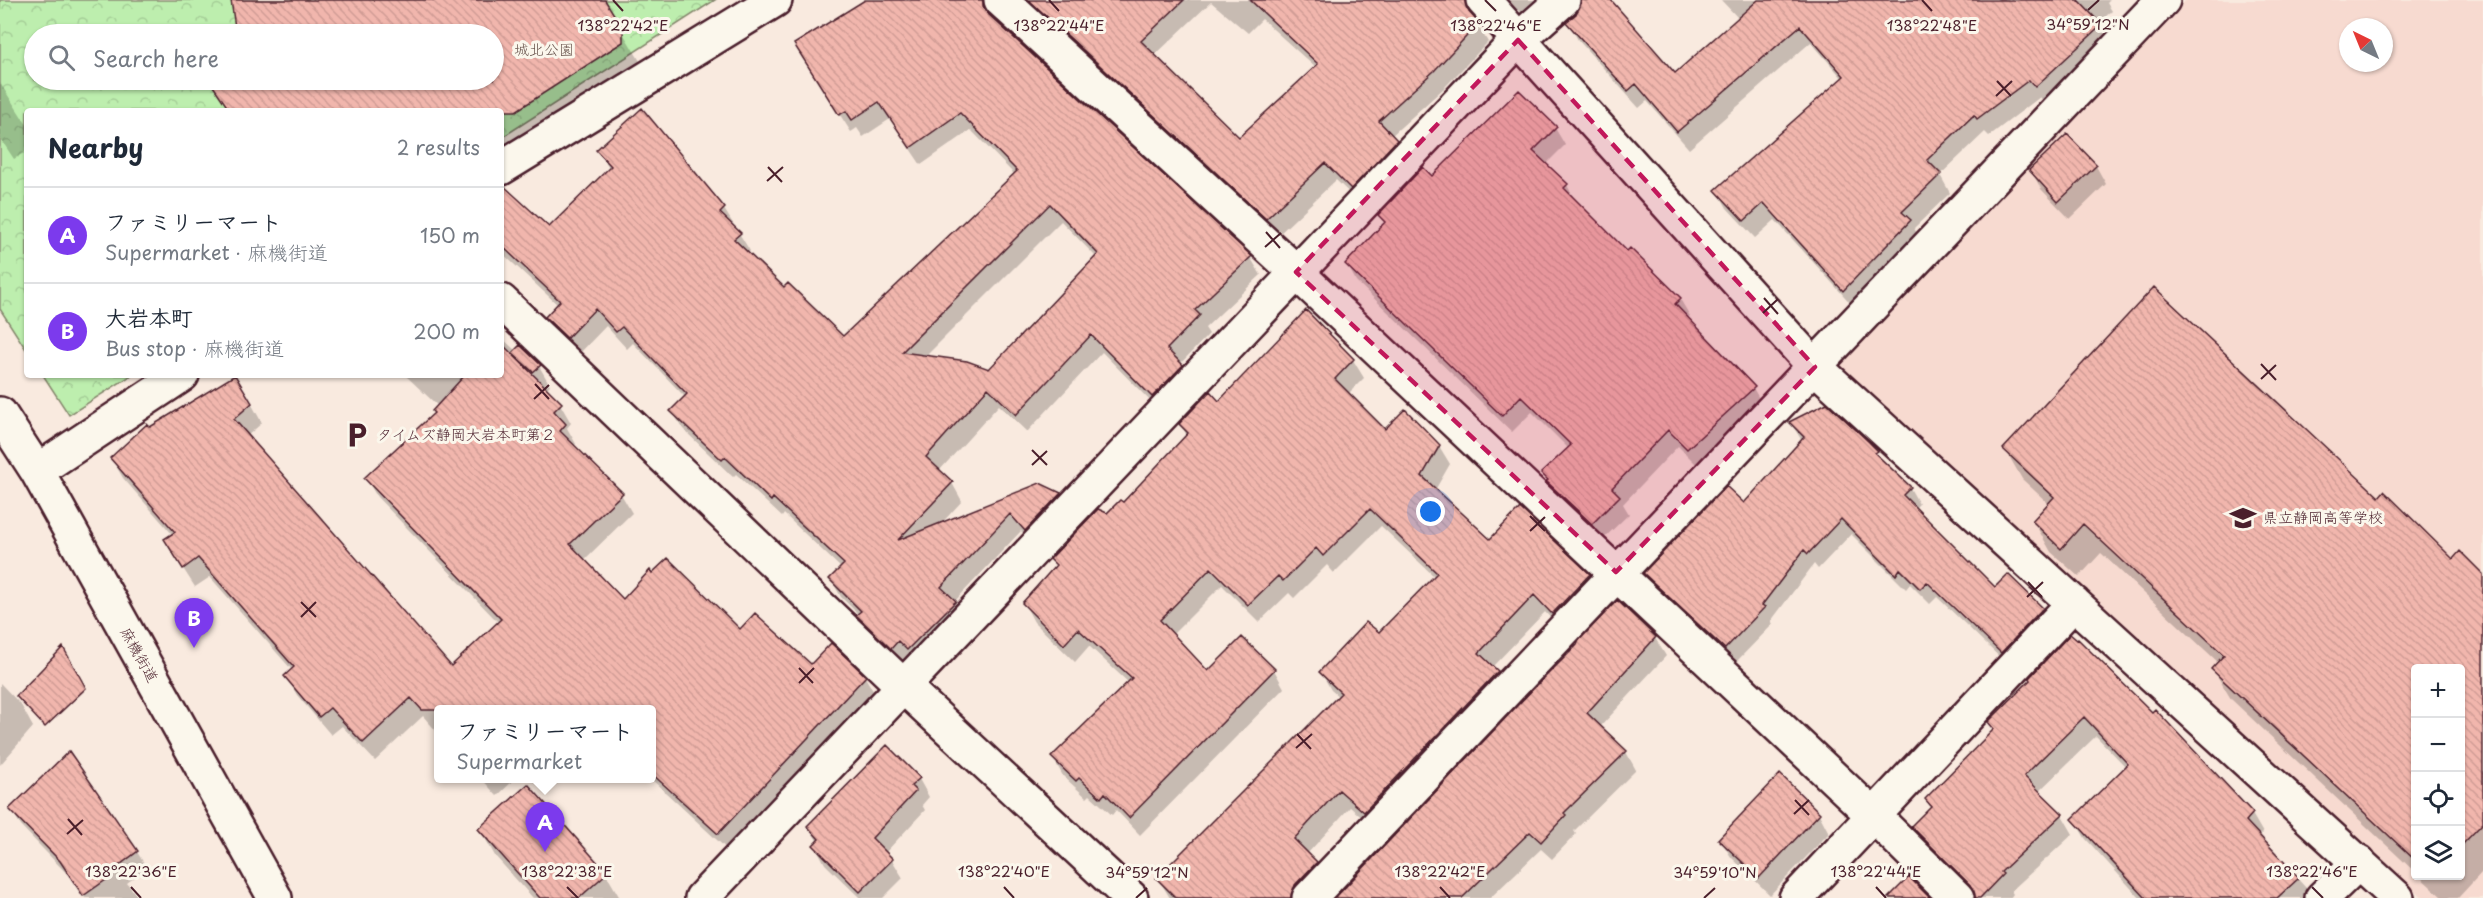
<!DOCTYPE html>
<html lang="en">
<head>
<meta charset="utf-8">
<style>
	body { margin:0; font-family:"Playpen Sans","Klee One",sans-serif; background:#f6f6f7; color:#1f2937 }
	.controls { position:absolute; right:18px; bottom:18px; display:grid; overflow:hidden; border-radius:6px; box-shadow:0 2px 4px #0004 }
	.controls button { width:54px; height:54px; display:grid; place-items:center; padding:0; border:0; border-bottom:2px solid #e0e1e3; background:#fff; color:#1f2937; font:30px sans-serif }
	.compass { position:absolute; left:2339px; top:18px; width:54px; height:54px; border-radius:50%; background:#fff; box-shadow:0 2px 4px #0004; rotate:317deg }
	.you { position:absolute; left:1431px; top:512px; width:21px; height:21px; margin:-15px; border:4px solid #fff; border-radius:50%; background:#1a73e8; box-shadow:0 0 0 9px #1a73e833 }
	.badge { display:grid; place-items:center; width:39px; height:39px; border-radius:50%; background:#7c3aed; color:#fff; font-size:20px; font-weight:700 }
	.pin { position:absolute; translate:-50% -50px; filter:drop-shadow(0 2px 3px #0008) }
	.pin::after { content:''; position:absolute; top:32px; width:21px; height:18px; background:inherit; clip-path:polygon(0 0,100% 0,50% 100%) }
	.popup { position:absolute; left:434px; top:705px; width:222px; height:78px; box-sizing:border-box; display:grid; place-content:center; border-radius:6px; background:#fff; filter:drop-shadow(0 2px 4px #0005); font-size:20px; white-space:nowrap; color:#747a83 }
	.popup b { font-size:22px; color:#1f2937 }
	.popup::after { content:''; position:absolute; left:50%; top:100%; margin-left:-12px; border:12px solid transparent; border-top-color:#fff }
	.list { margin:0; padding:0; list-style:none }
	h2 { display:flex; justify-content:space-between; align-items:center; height:78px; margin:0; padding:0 24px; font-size:26px }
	h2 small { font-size:20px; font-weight:400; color:#747a83 }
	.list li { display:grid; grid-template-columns:39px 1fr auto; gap:18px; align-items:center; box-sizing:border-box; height:96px; padding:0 24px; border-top:2px solid #e0e1e3 }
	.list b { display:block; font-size:22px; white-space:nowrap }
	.list p { margin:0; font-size:20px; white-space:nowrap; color:#747a83 }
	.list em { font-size:20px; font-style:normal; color:#747a83 }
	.icon { flex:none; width:33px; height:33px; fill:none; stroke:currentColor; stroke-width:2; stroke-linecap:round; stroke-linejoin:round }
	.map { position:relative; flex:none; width:2483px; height:898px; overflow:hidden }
	.search { position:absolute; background:#fff; box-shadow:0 2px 4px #0004; left:24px; top:24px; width:480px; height:66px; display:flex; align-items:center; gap:15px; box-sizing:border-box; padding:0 21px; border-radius:33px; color:#747a83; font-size:22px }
	.panel { position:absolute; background:#fff; box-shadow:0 2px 4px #0004; left:24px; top:108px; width:480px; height:270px; border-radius:6px }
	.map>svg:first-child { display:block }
	.built { fill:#f7dad0; fill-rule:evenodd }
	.park { fill:url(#park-crowns); stroke:#84866c; stroke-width:1.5; fill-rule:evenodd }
	.shadow { fill:#0003; fill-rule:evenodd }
	.building { fill:url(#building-back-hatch); stroke:#4a1f2b; stroke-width:1.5; fill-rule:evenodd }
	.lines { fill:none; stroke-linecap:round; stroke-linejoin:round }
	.minor-casing { stroke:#4a1f2b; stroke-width:38 }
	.minor { stroke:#fbf7ec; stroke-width:33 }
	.marked { fill:#c2185b; fill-opacity:0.2; stroke:#c2185b; stroke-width:4.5; stroke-dasharray:12 8; stroke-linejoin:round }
	.ticks { fill:none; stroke:#4a1f2b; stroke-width:2 }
	.labels { text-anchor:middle; stroke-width:6; stroke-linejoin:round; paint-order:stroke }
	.park-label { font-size:15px; fill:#67534c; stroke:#fbf7ec }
	.poi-label { font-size:15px; fill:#4a1f2b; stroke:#fbf7ec; text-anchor:start }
	.street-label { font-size:15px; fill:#4a1f2b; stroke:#fbf7ec }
	.ticks-label { font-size:15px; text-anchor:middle; fill:#4a1f2b; stroke:#fbf7ec; stroke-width:6; stroke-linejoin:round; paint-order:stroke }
</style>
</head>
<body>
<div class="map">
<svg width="2483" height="898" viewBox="0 0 2483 898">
	<defs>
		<pattern id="park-crowns" width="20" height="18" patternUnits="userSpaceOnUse" patternTransform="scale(1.5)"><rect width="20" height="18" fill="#bdeeae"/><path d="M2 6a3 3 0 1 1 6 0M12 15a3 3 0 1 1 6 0" fill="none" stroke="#a4cc96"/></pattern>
		<pattern id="building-back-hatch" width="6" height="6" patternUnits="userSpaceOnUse" patternTransform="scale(1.5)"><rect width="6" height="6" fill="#f1b6ad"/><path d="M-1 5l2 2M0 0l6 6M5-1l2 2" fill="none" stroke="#d09c95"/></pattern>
	</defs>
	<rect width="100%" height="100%" fill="#f9eadf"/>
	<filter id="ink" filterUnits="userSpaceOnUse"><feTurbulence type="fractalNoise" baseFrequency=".0167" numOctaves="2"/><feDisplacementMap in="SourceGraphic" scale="12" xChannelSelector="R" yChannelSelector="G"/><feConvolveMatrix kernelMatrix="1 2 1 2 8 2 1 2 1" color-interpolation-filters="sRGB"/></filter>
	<g filter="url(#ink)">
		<path class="built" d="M 2186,0 L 2483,0 L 2483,898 L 2423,898 L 1836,368 ZM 2348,27 L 2384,27 L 2384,63 L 2348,63 ZM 2416,668 L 2460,668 L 2460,876 L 2416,876 Z"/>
		<path class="park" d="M 0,0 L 715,0 L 501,138 L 501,111 L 27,111 L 27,351 L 0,309 ZM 34,34 L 494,34 L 494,80 L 34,80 Z
			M 43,375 L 132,375 L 69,415 Z"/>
		<path class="shadow" d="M 233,0 L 603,0 L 646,71 L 501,165 L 501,111 L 229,111 L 210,80 L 494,80 L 494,34 L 237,34 Z
			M 867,0 L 1005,0 L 997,6 L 992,20 L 1250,257 L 1261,275 L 1205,328 L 1209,334 L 1180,364 L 1192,383 L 1163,414 L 1102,352 L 1027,432 L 999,405 L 939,471 L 952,483 L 962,501 L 939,526 L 1040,484 L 1060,494 L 1070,512 L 1036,548 L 1021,531 L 955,601 L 965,620 L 902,666 L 869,633 L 859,615 L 841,597 L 831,579 L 841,568 L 784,514 L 782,517 L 736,474 L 733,477 L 683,429 L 672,411 L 686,398 L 633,343 L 627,349 L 606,326 L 578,355 L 557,335 L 547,317 L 558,305 L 501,252 L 501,207 L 549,229 L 610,170 L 598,150 L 724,209 L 750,251 L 747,254 L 843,338 L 1015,175 L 971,130 L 921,165 L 890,119 L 863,137 L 857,128 L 851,132 L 806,62 ZM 1061,221 L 1096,257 L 989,371 L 925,357 Z
			M 1018,0 L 1488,0 L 1475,12 L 1474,20 L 1488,42 L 1444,88 L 1391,136 L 1406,159 L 1362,205 L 1336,180 L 1277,236 ZM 1211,2 L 1248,33 L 1262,19 L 1316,68 L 1239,139 L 1154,56 Z
			M 1501,0 L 1568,0 L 1533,25 L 1519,10 L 1516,13 Z
			M 1580,0 L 1609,0 L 1675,75 L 1739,19 L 1721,0 L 2110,0 L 2107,3 L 2112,11 L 2098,23 L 2111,44 L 2046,104 L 2040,97 L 1989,136 L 1985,132 L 1940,175 L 1950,193 L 1914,228 L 1920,239 L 1854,307 L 1775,220 L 1755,238 L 1727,208 L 1717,190 L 1843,79 L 1811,42 L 1689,149 L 1647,101 L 1639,108 L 1578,40 L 1568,22 L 1582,6 Z
			M 0,83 L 27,125 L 27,151 L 14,159 L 0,138 Z
			M 1555,128 L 1565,145 L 1545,165 L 1567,185 L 1576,202 L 1627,253 L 1680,299 L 1690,316 L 1687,318 L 1753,388 L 1763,405 L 1698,466 L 1678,446 L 1623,504 L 1629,514 L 1602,540 L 1558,499 L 1543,473 L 1569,449 L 1532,412 L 1512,432 L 1356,281 L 1347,264 L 1385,224 L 1379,215 L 1432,178 Z
			M 2096,166 L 2106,184 L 2070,219 L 2041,189 L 2031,170 Z
			M 1306,312 L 1353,360 L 1364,378 L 1348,394 L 1385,431 L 1439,446 L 1450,464 L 1435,490 L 1490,541 L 1589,575 L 1599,593 L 1563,631 L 1545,612 L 1492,667 L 1507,690 L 1375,829 L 1350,807 L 1307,854 L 1316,863 L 1326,881 L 1310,898 L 1170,898 L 1158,878 L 1339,697 L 1331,690 L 1321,672 L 1379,634 L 1435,577 L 1381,526 L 1334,573 L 1327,565 L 1294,598 L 1289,593 L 1259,622 L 1222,585 L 1172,635 L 1208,673 L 1242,639 L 1274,670 L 1284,688 L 1140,835 L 1116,810 L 1112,815 L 1090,795 L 1087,798 L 1063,776 L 1053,758 L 1129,683 L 1089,646 L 1075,662 L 1034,622 L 1024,603 L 1057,567 L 1052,559 L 1123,504 L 1187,436 L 1181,424 L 1219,403 Z
			M 503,339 L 516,351 L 539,366 L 550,385 L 546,389 L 560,404 L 571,423 L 567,428 L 576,444 L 574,446 L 621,494 L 632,513 L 584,560 L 623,601 L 740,631 L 812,666 L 865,677 L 876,696 L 730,852 L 650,778 L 652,778 L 652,710 L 438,710 L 438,733 L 423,716 L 375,761 L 342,726 L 331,735 L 297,695 L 286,676 L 292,670 L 210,577 L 195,587 L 177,559 L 173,535 L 123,478 L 112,459 L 150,429 L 251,403 L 262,423 L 247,436 L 451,668 L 499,623 L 377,497 L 366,478 L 435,414 L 439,407 L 405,375 L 501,375 L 501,341 Z
			M 1791,423 L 1868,443 L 1883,463 L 1910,488 L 1919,504 L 1914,509 L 1995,589 L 2008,576 L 2042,609 L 2051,625 L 2011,668 L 1937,597 L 1930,604 L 1910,584 L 1906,589 L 1851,534 L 1818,569 L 1814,564 L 1771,621 L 1773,624 L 1734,664 L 1654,589 L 1645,573 L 1744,505 L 1802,441 Z
			M 2005,449 L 2379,499 L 2453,561 L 2483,576 L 2483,871 L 2458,898 L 2443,898 L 2419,876 L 2460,876 L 2460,668 L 2416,668 L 2416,873 L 2231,699 L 2213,669 L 2219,663 L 2101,553 L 2079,577 L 2051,552 L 2034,522 L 2049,504 L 2022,479 Z
			M 1655,638 L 1666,656 L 1600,727 L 1626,752 L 1636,770 L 1574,831 L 1576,834 L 1552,859 L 1541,849 L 1490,898 L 1337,898 Z
			M 2032,681 L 2252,814 L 2263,833 L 2259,837 L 2306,888 L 2312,898 L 2140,898 L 2085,838 L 2074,819 L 2127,768 L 2096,736 L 2038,792 L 2062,815 L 2073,834 L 2011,891 L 2013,894 L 2010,898 L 1977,898 L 1924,846 L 1913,826 L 1931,808 L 1927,800 L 1995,731 L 1990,723 Z
			M 0,683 L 21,705 L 33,727 L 0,765 Z
			M 481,778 L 516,778 L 497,796 Z
			M 919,779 L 929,797 L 922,805 L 925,810 L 885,853 L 892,860 L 903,878 L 883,898 L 860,898 L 825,864 L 815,845 L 818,842 L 809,827 Z
			M 11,809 L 137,852 L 147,868 L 127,883 L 139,898 L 85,898 L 71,878 L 21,826 Z
			M 1819,814 L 1829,833 L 1770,895 L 1731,857 L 1720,839 Z
			M 480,829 L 606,874 L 620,898 L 533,898 L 495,856 Z"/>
		<path class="building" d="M 231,0 L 605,0 L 623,29 L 623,42 L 516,111 L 230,111 L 209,80 L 494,80 L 494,34 L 236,34 Z
			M 865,0 L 983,0 L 983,6 L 988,14 L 1252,256 L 1195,310 L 1200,315 L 1167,349 L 1183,365 L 1152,397 L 1091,335 L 1016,415 L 988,388 L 926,457 L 953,482 L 898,540 L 1040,483 L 1061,493 L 1025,531 L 1010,514 L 941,587 L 956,601 L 907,650 L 898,641 L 891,649 L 856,615 L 861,611 L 829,579 L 844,564 L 773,498 L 771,501 L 725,457 L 722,460 L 670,411 L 687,394 L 622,327 L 616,332 L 595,309 L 567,338 L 545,317 L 560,301 L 501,245 L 501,187 L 504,186 L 549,227 L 611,166 L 596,150 L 642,108 L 725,208 L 720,213 L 741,233 L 734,239 L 784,287 L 788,283 L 843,336 L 1017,171 L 960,113 L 910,148 L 879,102 L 852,120 L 846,111 L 839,115 L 794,44 ZM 1050,204 L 1098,254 L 989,369 L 967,361 L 902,352 Z
			M 1029,0 L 1184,0 L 1141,41 L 1239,137 L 1318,64 L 1250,0 L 1465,0 L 1469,12 L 1479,23 L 1434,71 L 1379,121 L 1397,140 L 1351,189 L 1325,163 L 1266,219 Z
			M 1581,0 L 1611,0 L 1675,73 L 1758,0 L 2078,0 L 2102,25 L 2035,87 L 2029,80 L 1977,119 L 1974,115 L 1927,160 L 1941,174 L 1902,212 L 1911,220 L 1843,291 L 1764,203 L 1744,221 L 1715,190 L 1844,76 L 1800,26 L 1677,132 L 1636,84 L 1628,91 L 1566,22 L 1576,14 Z
			M 1519,90 L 1557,127 L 1533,151 L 1568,184 L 1564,188 L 1627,251 L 1630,248 L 1681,298 L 1675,304 L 1755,387 L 1687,449 L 1668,430 L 1612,488 L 1620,496 L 1592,524 L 1546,481 L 1548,480 L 1541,473 L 1571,445 L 1521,396 L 1502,416 L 1345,264 L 1385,222 L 1378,215 L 1423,167 L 1432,176 Z
			M 2067,134 L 2097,165 L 2058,202 L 2029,170 Z
			M 2154,287 L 2379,497 L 2384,491 L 2453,559 L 2460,551 L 2483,574 L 2483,823 L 2460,847 L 2460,669 L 2415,669 L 2415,860 L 2211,669 L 2224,655 L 2083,524 L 2061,549 L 2032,521 L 2054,497 L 2003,449 Z
			M 1306,310 L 1354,359 L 1335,379 L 1385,429 L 1405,409 L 1440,445 L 1422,476 L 1490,539 L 1520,508 L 1590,574 L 1552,614 L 1534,595 L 1479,653 L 1498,671 L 1364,812 L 1339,790 L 1294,839 L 1317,862 L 1295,885 L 1291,898 L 1176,898 L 1156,878 L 1341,693 L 1319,672 L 1366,622 L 1379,632 L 1437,573 L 1370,509 L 1323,556 L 1316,548 L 1283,581 L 1278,576 L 1248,605 L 1211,568 L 1160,620 L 1208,671 L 1242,637 L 1275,669 L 1129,818 L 1105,793 L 1101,798 L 1079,778 L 1076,781 L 1051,757 L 1132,678 L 1078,629 L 1064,645 L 1022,603 L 1056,565 L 1050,559 L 1098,509 L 1107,513 L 1120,500 L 1123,502 L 1188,433 L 1179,424 L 1210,391 L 1219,401 Z
			M 501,343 L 562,403 L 554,411 L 566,424 L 560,431 L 623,493 L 570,544 L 623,599 L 650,570 L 652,573 L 668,558 L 740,629 L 755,613 L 811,664 L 831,643 L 866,676 L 718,834 L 651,773 L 651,710 L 422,710 L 411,698 L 363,743 L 330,708 L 319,717 L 284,676 L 294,667 L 198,558 L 183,569 L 164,539 L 175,532 L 110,458 L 147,424 L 150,427 L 235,375 L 252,403 L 234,419 L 451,666 L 501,619 L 364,478 L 434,413 L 432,411 L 465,375 L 501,375 Z
			M 520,345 L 541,365 L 533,372 L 512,353 Z
			M 1827,403 L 1869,442 L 1878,451 L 1875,453 L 1911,487 L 1903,495 L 1995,587 L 2008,574 L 2043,608 L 2001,653 L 1927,582 L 1920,589 L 1900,569 L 1896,575 L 1841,519 L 1808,554 L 1804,550 L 1762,605 L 1765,607 L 1725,649 L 1643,573 L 1726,486 L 1744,503 L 1804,437 L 1789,422 Z
			M 1617,600 L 1656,637 L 1587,713 L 1627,751 L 1564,813 L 1566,815 L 1541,842 L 1530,832 L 1462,898 L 1335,898 L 1533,689 L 1577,645 L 1579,640 Z
			M 2070,634 L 2077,640 L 2078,639 L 2152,712 L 2155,709 L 2253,813 L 2246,821 L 2299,878 L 2277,898 L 2146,898 L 2072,819 L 2128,764 L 2084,717 L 2024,776 L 2063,814 L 2001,872 L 2003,874 L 1980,898 L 1975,898 L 1970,885 L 1911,826 L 1931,806 L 1925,799 L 1994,729 L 1988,722 L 2030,680 L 2029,678 Z
			M 63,647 L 86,688 L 45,727 L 16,696 Z
			M 887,745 L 920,778 L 911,786 L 916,791 L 872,838 L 893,859 L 860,892 L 813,845 L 819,839 L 807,826 Z
			M 69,751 L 138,851 L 108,874 L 110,877 L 83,896 L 60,861 L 9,809 Z
			M 1780,774 L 1820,813 L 1759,878 L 1718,839 Z
			M 528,784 L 607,873 L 579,898 L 540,898 L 478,829 Z
			M 1909,877 L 1930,898 L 1888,898 Z"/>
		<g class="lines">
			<g class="minor-casing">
				<path id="minor" d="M 1001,0 L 1296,272 L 1874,816 L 1957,898
					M 1483,0 L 1815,367 L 2397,898
					M 501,168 L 775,0
					M 501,301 L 902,685 L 1131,898
					M 0,414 L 37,471 L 275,898
					M 37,471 L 182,375
					M 702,898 L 1518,40 L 1563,0
					M 1309,898 C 1592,597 1879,300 2163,0
					M 1796,898 L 2074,603
					M 2322,898 L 2359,862"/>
			</g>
			<use href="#minor" class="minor"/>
		</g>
	</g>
	<path class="marked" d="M 1518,40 L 1815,367 L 1616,572 L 1296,272 Z"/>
	<path class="ticks" d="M 613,0 L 623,11M 1049,0 L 1059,11M 1485,0 L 1496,11M 1922,0 L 1932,11M 2088,10 L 2099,0M 1997,81 L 2011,96M 1996,96 L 2012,81M 768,167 L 782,182M 767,181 L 783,167M 1266,232 L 1280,248M 1265,247 L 1281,233M 1764,298 L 1778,314M 1763,313 L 1778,299M 2261,364 L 2276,380M 2261,379 L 2276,365M 535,384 L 549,399M 534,399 L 549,385M 1032,450 L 1047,465M 1032,465 L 1047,451M 1530,516 L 1545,531M 1530,531 L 1545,517M 2028,582 L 2042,597M 2027,597 L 2043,582M 301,602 L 316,617M 301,617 L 316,602M 799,668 L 813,683M 799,683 L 814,668M 1297,734 L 1311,749M 1296,748 L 1312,734M 1795,800 L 1809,815M 1794,814 L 1809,800M 68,819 L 82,835M 67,834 L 83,820M 131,887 L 141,898M 567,887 L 578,898M 1004,887 L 1014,898M 1440,887 L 1450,898M 1876,887 L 1886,898M 2312,887 L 2323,898M 1136,898 L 1147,888M 1704,898 L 1715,888"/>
	<defs>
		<g id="parking-bare" transform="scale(2.07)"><path d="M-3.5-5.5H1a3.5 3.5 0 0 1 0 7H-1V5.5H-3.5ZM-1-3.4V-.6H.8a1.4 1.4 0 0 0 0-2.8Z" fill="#4a1f2b" stroke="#fbf7ec" stroke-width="2.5" paint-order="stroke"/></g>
		<g id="school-bare" transform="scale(2.07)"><path d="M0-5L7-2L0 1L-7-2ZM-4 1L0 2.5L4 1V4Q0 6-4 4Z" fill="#4a1f2b" stroke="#fbf7ec" stroke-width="2.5" paint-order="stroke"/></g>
	</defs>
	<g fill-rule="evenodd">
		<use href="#parking-bare" x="357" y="435"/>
		<use href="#school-bare" x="2243" y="518"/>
	</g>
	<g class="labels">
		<g class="park-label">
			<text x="544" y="55">城北公園</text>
		</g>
		<g class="poi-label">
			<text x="377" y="440">タイムズ静岡大岩本町第２</text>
			<text x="2263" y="523">県立静岡高等学校</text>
		</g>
		<g class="street-label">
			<text transform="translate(139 655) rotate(61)" y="5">麻機街道</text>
		</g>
	</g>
	<g class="ticks-label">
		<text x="2088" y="30">34°59'12"N</text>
		<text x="623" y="31">138°22'42"E</text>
		<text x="1059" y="31">138°22'44"E</text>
		<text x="1496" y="31">138°22'46"E</text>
		<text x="1932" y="31">138°22'48"E</text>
		<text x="131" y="877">138°22'36"E</text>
		<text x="567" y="877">138°22'38"E</text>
		<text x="1004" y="877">138°22'40"E</text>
		<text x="1440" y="877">138°22'42"E</text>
		<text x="1876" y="877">138°22'44"E</text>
		<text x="2312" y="877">138°22'46"E</text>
		<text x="1147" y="878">34°59'12"N</text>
		<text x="1715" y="878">34°59'10"N</text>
	</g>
</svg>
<div class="controls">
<button>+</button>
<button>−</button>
<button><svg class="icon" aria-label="locate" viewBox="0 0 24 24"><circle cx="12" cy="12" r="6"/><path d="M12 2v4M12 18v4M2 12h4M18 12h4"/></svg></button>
<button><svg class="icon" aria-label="layers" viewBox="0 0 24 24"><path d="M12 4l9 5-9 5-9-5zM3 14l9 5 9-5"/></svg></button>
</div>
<svg class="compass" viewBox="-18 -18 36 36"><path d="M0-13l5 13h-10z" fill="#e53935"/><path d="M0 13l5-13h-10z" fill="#747a83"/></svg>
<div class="you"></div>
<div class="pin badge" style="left:545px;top:852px">A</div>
<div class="popup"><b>ファミリーマート</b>Supermarket</div>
<div class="pin badge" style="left:194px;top:648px">B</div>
<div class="search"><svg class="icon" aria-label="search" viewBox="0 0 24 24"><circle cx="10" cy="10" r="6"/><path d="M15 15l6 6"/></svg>Search here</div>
<section class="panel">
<h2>Nearby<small>2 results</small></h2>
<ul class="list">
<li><span class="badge">A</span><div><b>ファミリーマート</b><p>Supermarket · 麻機街道</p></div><em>150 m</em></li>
<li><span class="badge">B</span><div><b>大岩本町</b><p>Bus stop · 麻機街道</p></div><em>200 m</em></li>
</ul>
</section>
</div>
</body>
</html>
